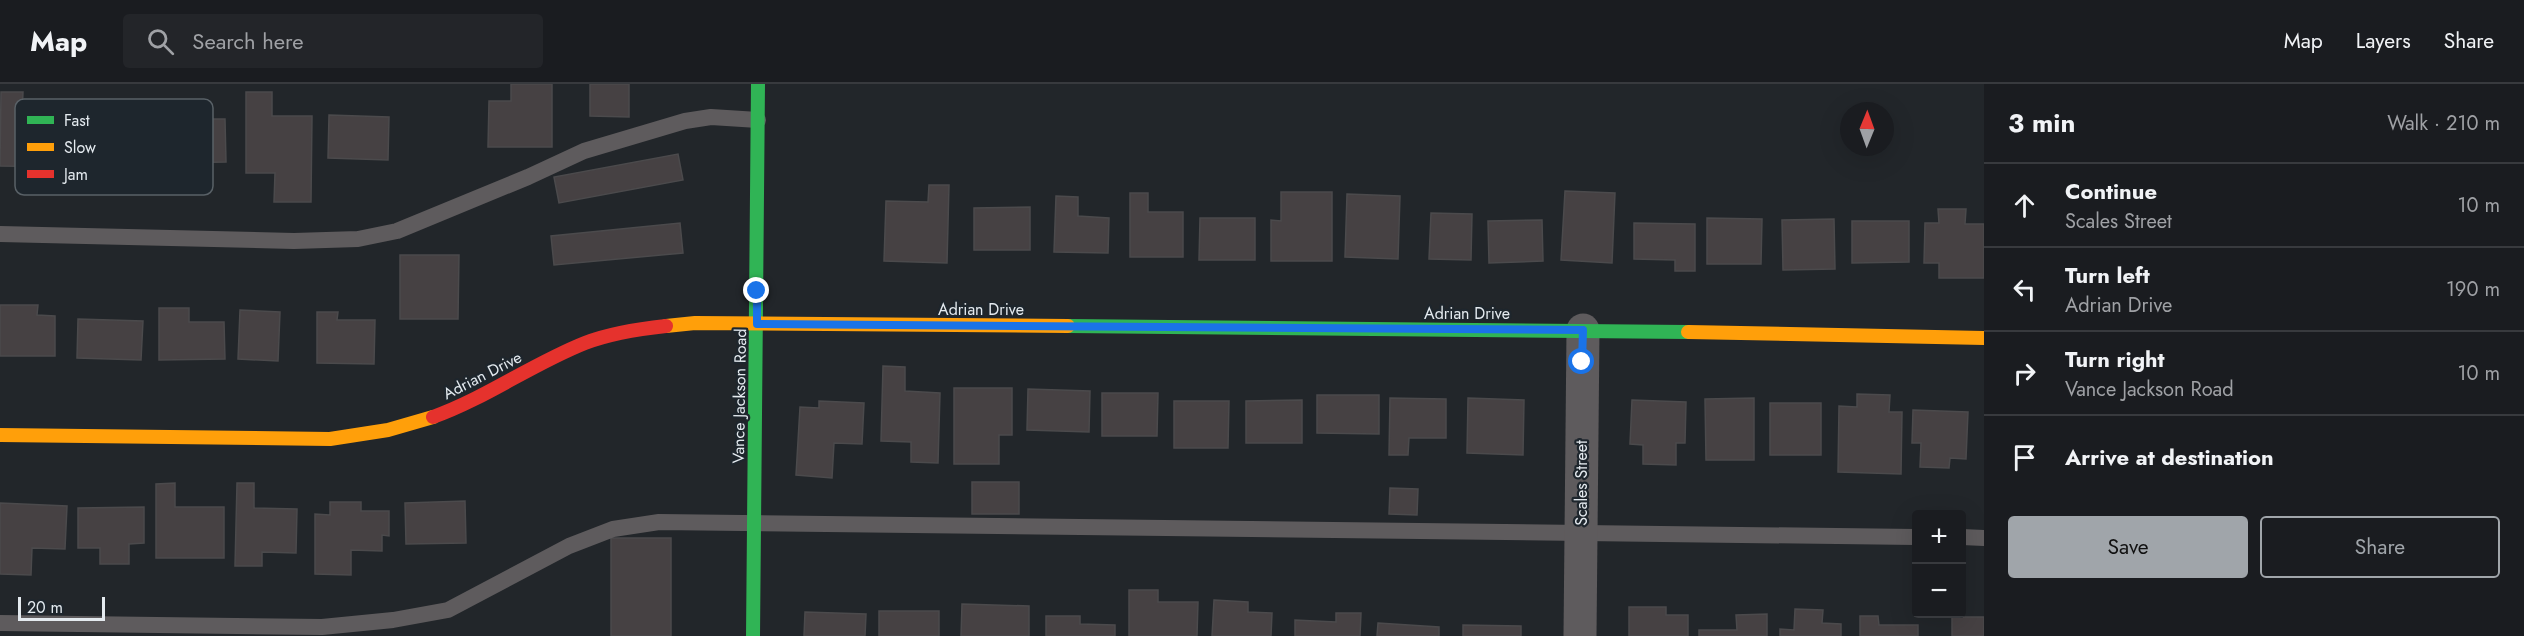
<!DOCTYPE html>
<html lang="en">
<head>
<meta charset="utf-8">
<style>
	body { margin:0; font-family:Jost,sans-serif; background:#232529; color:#f1f3f6 }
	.controls { position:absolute; right:18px; bottom:18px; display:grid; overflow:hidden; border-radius:6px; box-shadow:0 6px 24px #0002 }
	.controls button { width:54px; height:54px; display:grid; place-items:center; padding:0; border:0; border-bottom:2px solid #383a3e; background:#1a1c20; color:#f1f3f6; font:30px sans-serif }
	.compass { position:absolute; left:1840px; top:18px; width:54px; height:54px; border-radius:50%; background:#1a1c20; box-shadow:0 6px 24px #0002; rotate:1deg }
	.scale { position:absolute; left:18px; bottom:15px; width:87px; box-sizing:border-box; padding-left:6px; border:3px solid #e4eaef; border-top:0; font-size:16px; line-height:21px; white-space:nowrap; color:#e4eaef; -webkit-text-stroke:4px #1e262d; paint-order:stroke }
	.stop { position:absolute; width:18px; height:18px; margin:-14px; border:4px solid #1a73e8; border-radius:50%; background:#fff }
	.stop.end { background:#1a73e8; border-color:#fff; box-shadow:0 2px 6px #0008 }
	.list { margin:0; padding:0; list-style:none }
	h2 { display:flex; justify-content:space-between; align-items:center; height:78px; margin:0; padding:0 24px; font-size:26px }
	h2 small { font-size:20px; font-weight:400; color:#9fa1a5 }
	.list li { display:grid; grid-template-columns:39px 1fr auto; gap:18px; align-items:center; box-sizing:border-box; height:84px; padding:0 24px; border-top:2px solid #383a3e }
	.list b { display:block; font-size:22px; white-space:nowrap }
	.list p { margin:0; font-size:20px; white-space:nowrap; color:#9fa1a5 }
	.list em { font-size:20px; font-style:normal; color:#9fa1a5 }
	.actions { display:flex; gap:12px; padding:18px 24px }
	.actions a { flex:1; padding:14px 0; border:2px solid #a0a5aa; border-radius:6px; text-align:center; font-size:21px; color:#a0a5aa }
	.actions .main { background:#a0a5aa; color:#111 }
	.icon { flex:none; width:33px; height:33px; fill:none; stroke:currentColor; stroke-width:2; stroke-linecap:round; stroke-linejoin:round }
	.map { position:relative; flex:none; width:1984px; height:552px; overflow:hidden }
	header { display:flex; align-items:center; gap:36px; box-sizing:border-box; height:84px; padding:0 30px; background:#1a1c20; border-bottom:2px solid #383a3e }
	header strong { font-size:28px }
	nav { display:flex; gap:33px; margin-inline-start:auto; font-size:21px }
	.search { width:420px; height:54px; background:#232529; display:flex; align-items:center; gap:15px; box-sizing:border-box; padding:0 21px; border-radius:6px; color:#9fa1a5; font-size:22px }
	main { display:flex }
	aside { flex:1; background:#1a1c20 }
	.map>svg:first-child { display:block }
	.building { fill:#464143; stroke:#4b4a4c; stroke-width:1.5 }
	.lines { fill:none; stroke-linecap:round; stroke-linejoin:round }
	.lane { stroke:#5e5b5d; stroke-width:16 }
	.street { stroke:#5e5b5d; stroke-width:33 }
	.fast { stroke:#30b455; stroke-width:14 }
	.slow { stroke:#ff9f0a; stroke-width:14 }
	.jam { stroke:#e5322d; stroke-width:14 }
	.route { stroke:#1a73e8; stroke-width:8 }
	.labels { text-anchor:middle; stroke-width:4.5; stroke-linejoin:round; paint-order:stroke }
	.street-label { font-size:16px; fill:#e4eaef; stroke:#1e262d }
	.key { fill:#1e262d; stroke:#596167; stroke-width:1.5 }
	.key-label { font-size:16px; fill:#e4eaef }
</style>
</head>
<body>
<header>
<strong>Map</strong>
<div class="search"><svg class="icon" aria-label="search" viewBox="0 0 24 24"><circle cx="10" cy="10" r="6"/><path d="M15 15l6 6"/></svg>Search here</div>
<nav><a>Map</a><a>Layers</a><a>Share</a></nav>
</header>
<main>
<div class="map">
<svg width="1984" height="552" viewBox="0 0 1984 552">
	<rect width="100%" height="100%" fill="#22262a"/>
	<path class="building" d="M 511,0 L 552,0 L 552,63 L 488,63 L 489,17 L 511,17 Z
		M 590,0 L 629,0 L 629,33 L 590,32 Z
		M 1,8 L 23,8 L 22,32 L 70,32 L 70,83 L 0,82 Z
		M 246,8 L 272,8 L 272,32 L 312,32 L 311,118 L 274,118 L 275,89 L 246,89 Z
		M 329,31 L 389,33 L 388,76 L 328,74 Z
		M 167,35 L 225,35 L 226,78 L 167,79 Z
		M 678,70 L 683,96 L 559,119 L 554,93 Z
		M 929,101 L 949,101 L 947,179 L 884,177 L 886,117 L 928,118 Z
		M 1565,107 L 1615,109 L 1612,179 L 1561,176 Z
		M 1281,108 L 1332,108 L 1332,177 L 1271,177 L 1271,136 L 1281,137 Z
		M 1130,109 L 1148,109 L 1148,128 L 1183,128 L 1183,173 L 1130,173 Z
		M 1347,110 L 1400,112 L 1398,175 L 1345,173 Z
		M 1056,112 L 1078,113 L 1078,132 L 1109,134 L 1108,169 L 1054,168 Z
		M 1030,123 L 1030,166 L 974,166 L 974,124 Z
		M 1938,125 L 1966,125 L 1965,140 L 1984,140 L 1984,194 L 1939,194 L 1939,179 L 1924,179 L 1925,139 L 1939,139 Z
		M 1431,129 L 1472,130 L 1471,176 L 1429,175 Z
		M 1200,134 L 1255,134 L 1255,176 L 1199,176 Z
		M 1707,134 L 1762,135 L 1761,180 L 1707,180 Z
		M 1834,135 L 1835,185 L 1783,186 L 1782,136 Z
		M 1542,136 L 1543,177 L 1489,179 L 1488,137 Z
		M 1852,137 L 1909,137 L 1909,178 L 1852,179 Z
		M 680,139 L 683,169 L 554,181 L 551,152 Z
		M 1634,139 L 1695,140 L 1695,187 L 1675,187 L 1675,176 L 1634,175 Z
		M 400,171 L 459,171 L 458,235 L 400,235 Z
		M 0,221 L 38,221 L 37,231 L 55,232 L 55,272 L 0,272 Z
		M 159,224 L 189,224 L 189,238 L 224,238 L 225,275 L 159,276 Z
		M 240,226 L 280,228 L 278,277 L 238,275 Z
		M 317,228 L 338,228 L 337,236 L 375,236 L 374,280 L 317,279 Z
		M 78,235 L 143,237 L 141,276 L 77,274 Z
		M 883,282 L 905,283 L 905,307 L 940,309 L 938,379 L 911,378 L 911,358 L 881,357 Z
		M 954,304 L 1012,304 L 1012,351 L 999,351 L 999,380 L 954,380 Z
		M 1028,305 L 1090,307 L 1089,348 L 1027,346 Z
		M 1102,309 L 1158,309 L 1157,352 L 1102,352 Z
		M 1857,310 L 1890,311 L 1889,328 L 1902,328 L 1901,390 L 1838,388 L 1839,322 L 1857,323 Z
		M 1317,311 L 1379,311 L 1379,350 L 1317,349 Z
		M 1390,314 L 1446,315 L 1446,354 L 1409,354 L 1408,371 L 1389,371 Z
		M 1468,314 L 1524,316 L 1523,371 L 1467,369 Z
		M 1754,314 L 1754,376 L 1706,376 L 1705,315 Z
		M 1302,316 L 1302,359 L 1246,359 L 1246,317 Z
		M 1632,316 L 1686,318 L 1685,359 L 1676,359 L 1676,381 L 1643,380 L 1643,361 L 1630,360 Z
		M 819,317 L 864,319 L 862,360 L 834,359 L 832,394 L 796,391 L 800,323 L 819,324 Z
		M 1174,317 L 1229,317 L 1228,364 L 1174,364 Z
		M 1770,319 L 1821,319 L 1821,371 L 1770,371 Z
		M 1913,326 L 1968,328 L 1966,375 L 1950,374 L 1949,384 L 1920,383 L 1921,359 L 1912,359 Z
		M 972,398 L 1019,398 L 1019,430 L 972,430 Z
		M 175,399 L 175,423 L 224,423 L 224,474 L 156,474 L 156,400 Z
		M 237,399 L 254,399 L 254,424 L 297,425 L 296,469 L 262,468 L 262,482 L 235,482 Z
		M 1390,404 L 1418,405 L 1417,431 L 1389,430 Z
		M 465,417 L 466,459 L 406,460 L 405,419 Z
		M 330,418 L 361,418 L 361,427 L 389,427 L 389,452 L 382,451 L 382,467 L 351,466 L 351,491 L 315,490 L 315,430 L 330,431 Z
		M 0,419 L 67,422 L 65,465 L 32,464 L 31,491 L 0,490 Z
		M 144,423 L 144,459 L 129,460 L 129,480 L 100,480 L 100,464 L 78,464 L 78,424 Z
		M 611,454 L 671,454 L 671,552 L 611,552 Z
		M 1129,506 L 1158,506 L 1158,518 L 1198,518 L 1197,552 L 1129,552 Z
		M 1214,516 L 1248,518 L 1248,528 L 1272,529 L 1271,552 L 1212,552 Z
		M 962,520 L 1029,522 L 1029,552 L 961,552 Z
		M 1629,523 L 1666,523 L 1666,531 L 1688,531 L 1688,552 L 1629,552 Z
		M 1795,525 L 1823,526 L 1822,539 L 1841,540 L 1841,552 L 1780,552 L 1780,545 L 1794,546 Z
		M 879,527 L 939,527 L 939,552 L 879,552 Z
		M 805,528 L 866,530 L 865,552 L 804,552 Z
		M 1336,529 L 1361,529 L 1360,552 L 1295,552 L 1295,536 L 1336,538 Z
		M 1767,530 L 1767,552 L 1699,552 L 1699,546 L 1737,546 L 1736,531 Z
		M 1046,532 L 1080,532 L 1080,540 L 1115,541 L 1115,552 L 1046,552 Z
		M 1860,532 L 1878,532 L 1879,541 L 1918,541 L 1918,552 L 1860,552 Z
		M 1952,533 L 1984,533 L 1984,552 L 1952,552 Z
		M 1378,539 L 1439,543 L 1439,552 L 1377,552 Z
		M 1463,541 L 1521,542 L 1521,552 L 1463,552 Z"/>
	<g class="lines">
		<path class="lane" d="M 0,150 L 294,157 L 358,155 L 397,147 L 528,93 L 584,67 L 685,37 L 711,33 L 758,36
			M 1962,453 L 1984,454
			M 0,539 L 322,543 L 393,536 L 448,526 L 569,462 L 613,445 L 659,438 L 1916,453"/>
		<path class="street" d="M 1580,552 L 1583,246"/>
		<path class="fast" d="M 1068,242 L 1688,248
			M 753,552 L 758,0"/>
		<path class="slow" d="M 666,242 L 695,239 L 1068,242
			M 1688,248 L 1984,254
			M 0,351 L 330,355 L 388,346 L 433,333"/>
		<path class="jam" d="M 433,333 C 486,314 532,280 585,259 C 611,249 638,245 666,242"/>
	</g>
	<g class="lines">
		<path class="route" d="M 757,207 L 757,240 L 1583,246 L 1582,278"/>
	</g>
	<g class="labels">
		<g class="street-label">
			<text x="981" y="231">Adrian Drive</text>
			<text x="1467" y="235">Adrian Drive</text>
			<text transform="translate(482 291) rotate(-27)" y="6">Adrian Drive</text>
			<text transform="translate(739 312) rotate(-89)" y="6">Vance Jackson Road</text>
			<text transform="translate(1581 399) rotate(-90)" y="6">Scales Street</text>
		</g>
	</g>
	<rect x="15" y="15" width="198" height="96" rx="9" class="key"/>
	<rect x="27" y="32" width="27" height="8" fill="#30b455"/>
	<rect x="27" y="59" width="27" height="8" fill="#ff9f0a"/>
	<rect x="27" y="86" width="27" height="8" fill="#e5322d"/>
	<g class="key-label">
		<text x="64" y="42">Fast</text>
		<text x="64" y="69">Slow</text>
		<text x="64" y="96">Jam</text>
	</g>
</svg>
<div class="controls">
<button>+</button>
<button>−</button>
</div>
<svg class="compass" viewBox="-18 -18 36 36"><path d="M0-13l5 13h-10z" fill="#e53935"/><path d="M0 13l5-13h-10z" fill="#9fa1a5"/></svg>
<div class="scale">20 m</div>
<div class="stop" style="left:1582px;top:278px"></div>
<div class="stop end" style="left:757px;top:207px"></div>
</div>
<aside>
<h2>3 min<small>Walk · 210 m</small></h2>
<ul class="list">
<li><svg class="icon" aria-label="ahead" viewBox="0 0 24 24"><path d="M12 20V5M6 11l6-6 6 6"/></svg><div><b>Continue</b><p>Scales Street</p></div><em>10 m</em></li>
<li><svg class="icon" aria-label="left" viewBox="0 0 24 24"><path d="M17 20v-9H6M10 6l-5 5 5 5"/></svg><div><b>Turn left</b><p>Adrian Drive</p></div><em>190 m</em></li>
<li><svg class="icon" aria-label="right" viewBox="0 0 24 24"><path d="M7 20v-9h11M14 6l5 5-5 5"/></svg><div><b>Turn right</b><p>Vance Jackson Road</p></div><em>10 m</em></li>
<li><svg class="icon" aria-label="arrive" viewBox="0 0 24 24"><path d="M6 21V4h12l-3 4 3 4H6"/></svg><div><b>Arrive at destination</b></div></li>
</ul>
<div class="actions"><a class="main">Save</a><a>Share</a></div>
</aside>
</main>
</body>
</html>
